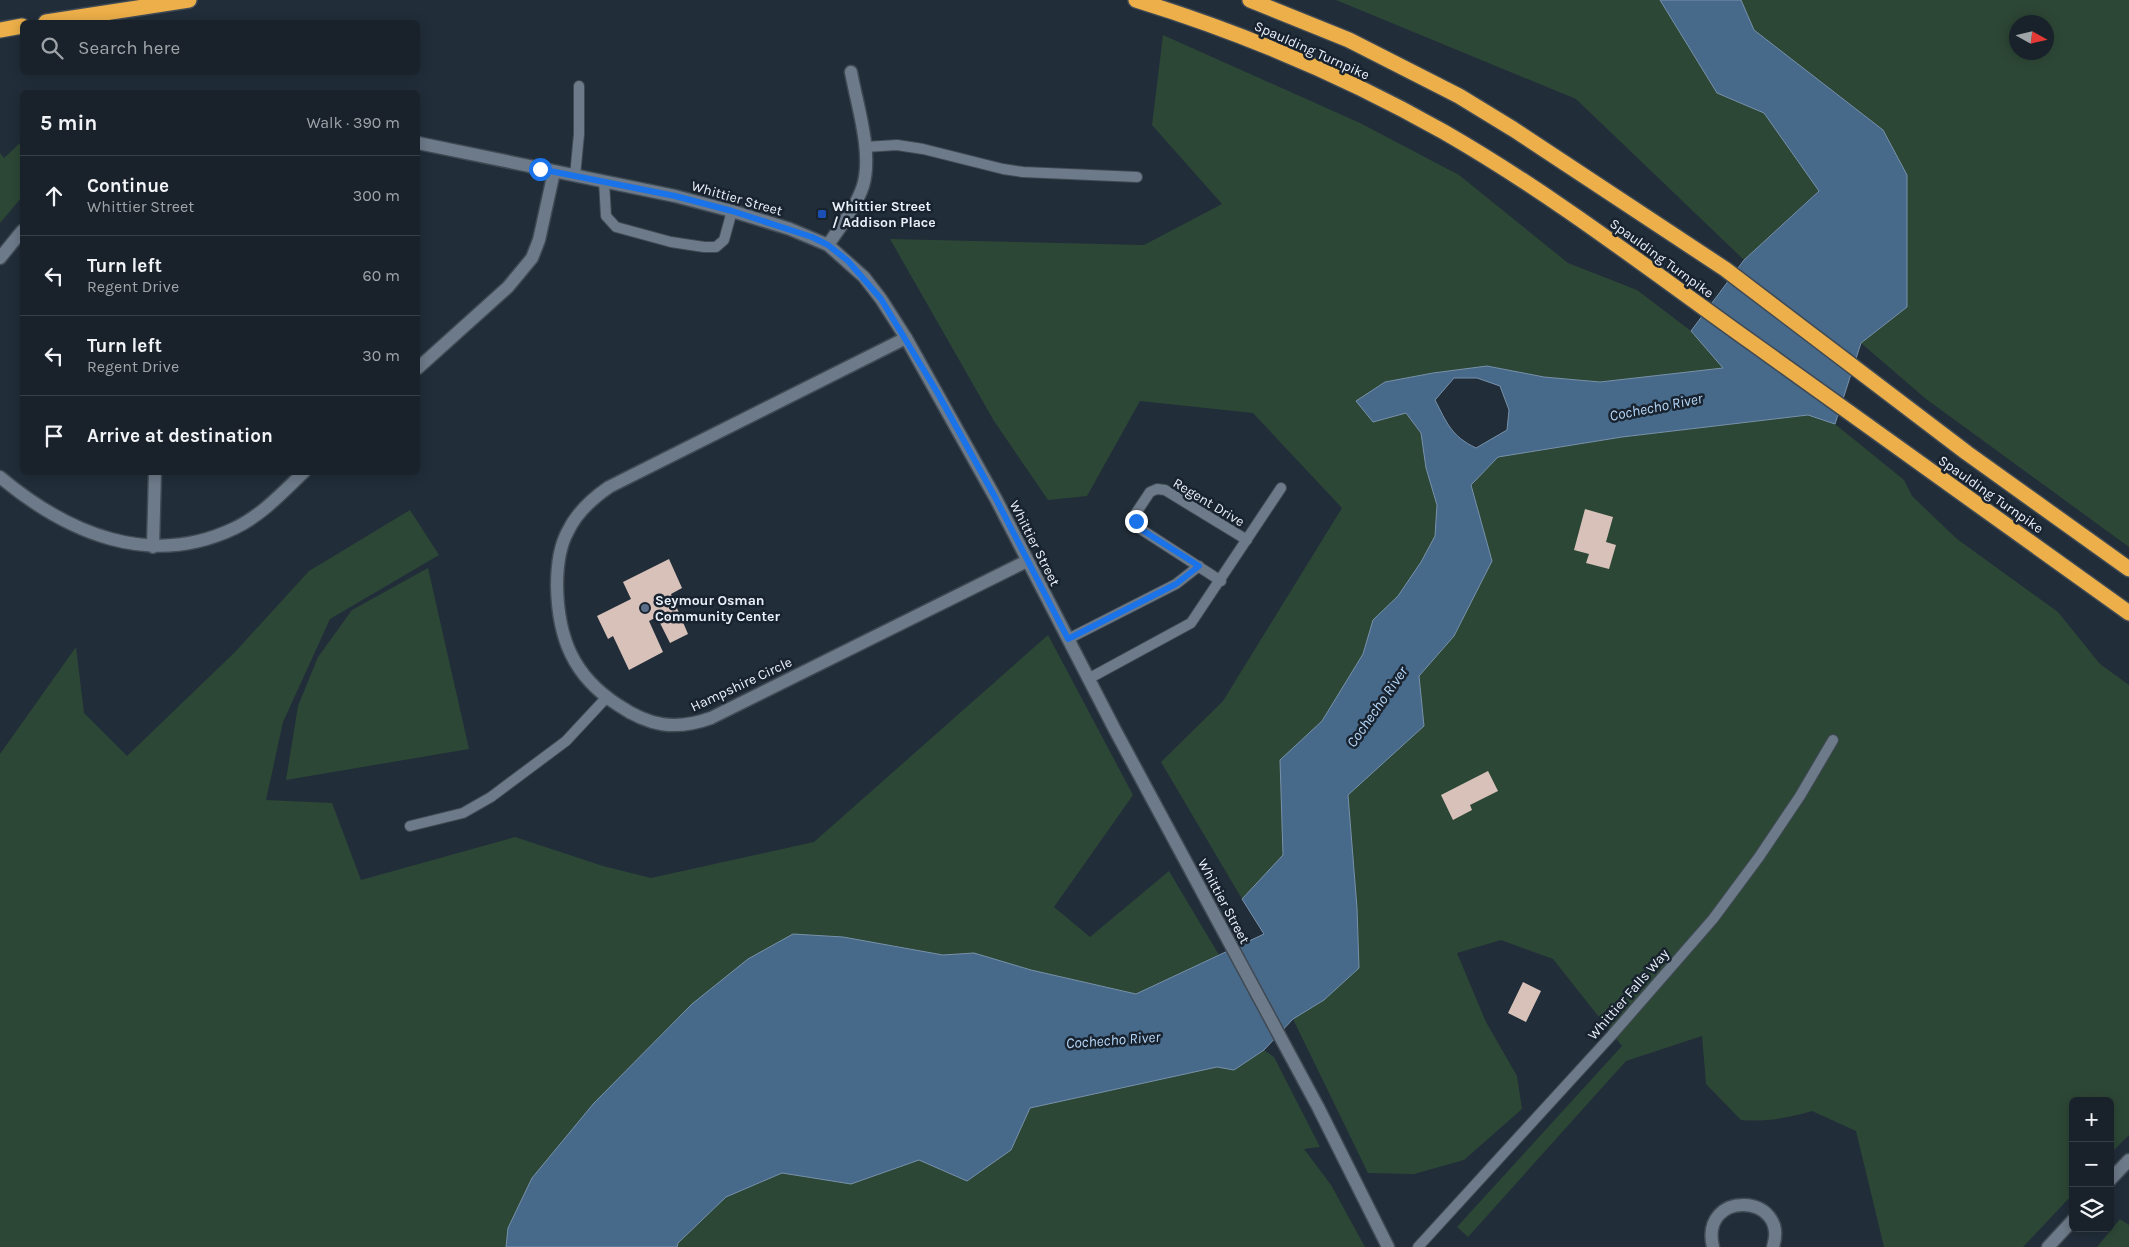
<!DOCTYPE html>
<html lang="en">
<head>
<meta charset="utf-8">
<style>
	body { margin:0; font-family:Karla,sans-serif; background:#262f37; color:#f1f3f6 }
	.controls { position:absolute; right:15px; bottom:15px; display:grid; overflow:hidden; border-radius:8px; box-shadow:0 2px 12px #0003 }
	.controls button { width:45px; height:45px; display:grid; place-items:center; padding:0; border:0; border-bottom:1px solid #373f47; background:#19222b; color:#f1f3f6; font:25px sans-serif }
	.compass { position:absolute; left:2009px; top:15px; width:45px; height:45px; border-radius:50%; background:#19222b; box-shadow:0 2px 12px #0003; rotate:98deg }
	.stop { position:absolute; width:15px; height:15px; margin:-11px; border:4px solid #1a73e8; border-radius:50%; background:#fff }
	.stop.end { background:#1a73e8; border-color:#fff; box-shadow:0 1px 5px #0008 }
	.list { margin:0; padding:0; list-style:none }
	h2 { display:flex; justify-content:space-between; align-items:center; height:65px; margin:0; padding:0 20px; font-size:21px }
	h2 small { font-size:16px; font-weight:400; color:#9fa4a9 }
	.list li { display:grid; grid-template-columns:32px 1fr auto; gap:15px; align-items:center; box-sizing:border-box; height:80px; padding:0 20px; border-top:1px solid #373f47 }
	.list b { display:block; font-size:19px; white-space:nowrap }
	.list p { margin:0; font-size:16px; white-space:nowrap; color:#9fa4a9 }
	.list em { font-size:16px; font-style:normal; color:#9fa4a9 }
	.icon { flex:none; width:28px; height:28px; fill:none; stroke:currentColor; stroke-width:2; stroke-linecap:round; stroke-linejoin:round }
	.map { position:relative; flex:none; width:2129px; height:1247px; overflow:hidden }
	.search { position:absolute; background:#19222b; box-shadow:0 2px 12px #0003; left:20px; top:20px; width:400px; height:55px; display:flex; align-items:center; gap:12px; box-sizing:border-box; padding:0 18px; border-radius:8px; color:#9fa4a9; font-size:19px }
	.panel { position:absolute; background:#19222b; box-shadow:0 2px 12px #0003; left:20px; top:90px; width:400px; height:385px; border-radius:8px }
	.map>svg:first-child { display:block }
	.green { fill:#2d4736; fill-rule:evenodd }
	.water { fill:#47698a; stroke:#7892ab; fill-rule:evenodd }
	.building { fill:#d7c1b9 }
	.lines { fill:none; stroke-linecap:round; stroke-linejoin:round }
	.lane-casing { stroke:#404a54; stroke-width:12 }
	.street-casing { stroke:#404a54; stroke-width:15 }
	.secondary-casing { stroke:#404a54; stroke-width:15 }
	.highway-casing { stroke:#404a54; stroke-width:18 }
	.lane { stroke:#6d7a89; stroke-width:10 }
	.street { stroke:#6d7a89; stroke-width:12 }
	.secondary { stroke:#6d7a89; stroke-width:12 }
	.highway { stroke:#ecaf49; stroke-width:15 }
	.route { stroke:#1a73e8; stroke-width:6 }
	.transit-dot { fill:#1a4fb4; stroke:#18232f; stroke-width:2 }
	.service-dot { fill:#5c6f8a; stroke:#18232f; stroke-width:2 }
	.labels { text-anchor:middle; stroke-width:5; stroke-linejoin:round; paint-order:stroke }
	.street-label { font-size:14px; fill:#e9f0f9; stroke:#18232f }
	.poi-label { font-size:14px; font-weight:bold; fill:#e9f0f9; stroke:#18232f; text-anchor:start }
	.water-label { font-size:15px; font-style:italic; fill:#b7d8f9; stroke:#18232f }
</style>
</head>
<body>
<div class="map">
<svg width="2129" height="1247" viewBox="0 0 2129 1247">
	<rect width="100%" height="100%" fill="#212d39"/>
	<path class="green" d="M 1336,0 L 1660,0 L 1717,92 L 1764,113 L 1819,190 L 1744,260 L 1576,99 Z
		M 1741,0 L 2129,0 L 2129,547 L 1926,399 L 1861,343 L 1907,306 L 1883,130 L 1754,30 ZM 2016,22 L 2046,22 L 2046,52 L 2016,52 Z
		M 1163,35 L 1360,123 L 1459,175 L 1568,263 L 1637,290 L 1691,331 L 1724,368 L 1600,382 L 1544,377 L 1487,366 L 1433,373 L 1385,382 L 1357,401 L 1373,422 L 1406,413 L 1421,433 L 1426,468 L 1437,505 L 1435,536 L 1421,562 L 1398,596 L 1373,620 L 1363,654 L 1322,721 L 1280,760 L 1283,855 L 1242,899 L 1161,762 L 1223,701 L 1342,508 L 1253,413 L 1140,401 L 1087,496 L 1048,500 L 994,421 L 890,239 L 1144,245 L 1222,204 L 1152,125 Z
		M 22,141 L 22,197 L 0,223 L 0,153 L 4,158 Z
		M 1808,415 L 1835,424 L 1904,480 L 1912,496 L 1957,539 L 2058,612 L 2100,664 L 2129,685 L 2129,1135 L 2110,1154 L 2110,1101 L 2073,1101 L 2073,1194 L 2023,1247 L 1884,1247 L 1856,1131 L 1812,1111 C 1788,1118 1766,1122 1741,1120 L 1706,1084 L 1702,1036 L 1626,1061 L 1468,1237 L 1457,1227 L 1622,1046 L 1553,959 L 1501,940 L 1457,953 L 1486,1022 L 1517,1076 L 1522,1109 L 1464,1160 L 1414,1174 L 1368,1173 L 1293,1019 L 1324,1000 L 1359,968 L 1357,908 L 1348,795 L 1424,726 L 1419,676 L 1454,636 L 1492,561 L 1471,485 L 1497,457 L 1622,437 Z
		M 410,510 L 439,555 L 330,619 L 283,722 L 266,800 L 332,803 L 361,880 L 515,837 L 603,866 L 651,878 L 814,842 L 1048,635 L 1133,795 L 1054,907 L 1090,937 L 1169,871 L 1219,955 L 1136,994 L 1031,970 L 974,953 L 943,955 L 890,945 L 692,1004 L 594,1103 L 532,1178 L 508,1228 L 506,1247 L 0,1247 L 0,754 L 76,647 L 84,713 L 127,756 L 235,652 L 309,571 Z
		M 428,568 L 469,749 L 286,780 L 298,706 L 318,657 L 352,610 Z
		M 1264,1050 L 1274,1057 L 1320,1147 L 1304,1149 L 1331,1185 L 1365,1247 L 677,1247 L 678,1243 L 726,1197 L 782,1173 L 851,1184 L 919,1160 L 967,1181 L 1011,1150 L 1030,1108 L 1217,1067 L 1234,1070 Z
		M 2120,1219 L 2129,1225 L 2129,1247 L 2097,1247 Z"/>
	<path class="water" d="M 1660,0 L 1741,0 L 1754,30 L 1883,130 L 1907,175 L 1907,307 L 1861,343 L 1835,424 L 1808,415 L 1622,437 L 1498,457 L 1471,485 L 1492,561 L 1454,636 L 1419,676 L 1424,726 L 1348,795 L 1357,908 L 1359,968 L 1324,1000 L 1293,1019 L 1264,1050 L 1234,1070 L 1217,1067 L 1030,1108 L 1011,1150 L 967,1181 L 919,1160 L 851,1184 L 782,1173 L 726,1197 L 678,1243 L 677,1247 L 506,1247 L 508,1228 L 532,1178 L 594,1103 L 692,1004 L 748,959 L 793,934 L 843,937 L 943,955 L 974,953 L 1031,970 L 1136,994 L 1264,934 L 1242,899 L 1283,855 L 1280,760 L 1322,721 L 1363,654 L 1373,620 L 1398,596 L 1421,562 L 1435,536 L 1437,505 L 1426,468 L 1421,433 L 1406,413 L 1373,422 L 1356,401 L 1385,382 L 1433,373 L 1487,366 L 1544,377 L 1600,382 L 1723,368 L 1691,331 L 1744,260 L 1819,191 L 1764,113 L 1717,93 ZM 1454,378 L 1477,378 L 1500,386 L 1509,410 L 1507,430 L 1476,448 C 1451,436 1447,423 1435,400 Z"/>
	<path class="building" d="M 1585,509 L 1613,517 L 1606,542 L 1616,545 L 1609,569 L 1586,563 L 1589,554 L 1574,550 Z
		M 669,559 L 682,588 L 671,594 L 688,634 L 670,643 L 657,617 L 649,621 L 663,652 L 629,670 L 613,636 L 608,639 L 597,616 L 631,599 L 623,582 Z
		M 1488,771 L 1498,791 L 1470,805 L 1472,810 L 1453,820 L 1441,795 Z
		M 1523,982 L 1541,991 L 1526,1022 L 1508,1013 Z"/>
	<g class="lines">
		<g class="lane-casing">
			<path id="lane" d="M 865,147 L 897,145 L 923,149 L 1003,169 L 1023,172 L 1137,177
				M 575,176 L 579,134 L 579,86
				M 604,181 L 606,216 L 616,227 L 671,242 L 704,247 L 716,247 L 724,240 L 732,211
				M 1221,581 L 1139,528 L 1136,521 L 1136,513 L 1150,492 L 1157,489 L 1165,490 L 1247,540
				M 1068,639 L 1176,584 L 1199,566
				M 1088,679 L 1191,623 L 1281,488
				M 410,826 L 463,813 L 491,797 L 566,741 L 606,698
				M 1418,1247 L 1611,1036 L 1713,919 L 1759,857 L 1800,796 L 1833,740"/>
		</g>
		<g class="street-casing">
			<path id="street" d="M 828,245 C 840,227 856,207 863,186 C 873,153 857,105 851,72
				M 906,338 L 609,487 C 593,498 577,512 568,531 C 559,547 557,568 557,586 C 558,638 573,676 618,705 C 649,726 675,731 711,718 L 1027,561
				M 418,368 L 508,287 L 532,258 L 539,240 L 554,172
				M 0,477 C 67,533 150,569 235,528 C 262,515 283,492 304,472
				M 153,547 L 155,472
				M 1713,1247 C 1699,1189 1790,1193 1773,1247"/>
		</g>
		<g class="secondary-casing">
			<path id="secondary" d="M 418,143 L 675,196 L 732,211 L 790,229 L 828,245 L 864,277 L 881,299 L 906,338 L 996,499 L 1115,730 L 1318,1107 L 1388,1247
				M 0,258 L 22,231
				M 2110,1180 L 2129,1160
				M 2048,1247 L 2073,1220"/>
		</g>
		<g class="highway-casing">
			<path id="highway" d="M 1136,0 C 1243,33 1347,77 1444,132 C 1552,194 1650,270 1751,342 C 1877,432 2003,522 2129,613
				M 1250,0 L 1349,40 L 1459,96 L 1513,129 L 1725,269 L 1967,453 L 2129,569
				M 46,22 L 189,0
				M 0,30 L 22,26"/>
		</g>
		<use href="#lane" class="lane"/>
		<use href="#street" class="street"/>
		<use href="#secondary" class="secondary"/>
		<use href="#highway" class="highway"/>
	</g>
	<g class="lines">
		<path class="route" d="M 540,169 L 675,196 L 732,211 L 812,237 L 828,245 L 848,261 L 881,299 L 937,392 L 996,499 L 1068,639 L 1176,584 L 1199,566 L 1139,528 L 1136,521"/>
	</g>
	<rect class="transit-dot" x="817" y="209" width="10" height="10" rx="2.5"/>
	<circle class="service-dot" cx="645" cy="608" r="5"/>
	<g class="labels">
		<g class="street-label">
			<text transform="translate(1312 50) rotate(24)" y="5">Spaulding Turnpike</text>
			<text transform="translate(737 198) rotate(16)" y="5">Whittier Street</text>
			<text transform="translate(1662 258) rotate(36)" y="5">Spaulding Turnpike</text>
			<text transform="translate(1991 494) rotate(35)" y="5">Spaulding Turnpike</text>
			<text transform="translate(1209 502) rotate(31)" y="5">Regent Drive</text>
			<text transform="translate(1035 543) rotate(63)" y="5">Whittier Street</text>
			<text transform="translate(741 684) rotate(-25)" y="5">Hampshire Circle</text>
			<text transform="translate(1224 901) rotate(62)" y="5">Whittier Street</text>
			<text transform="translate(1628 994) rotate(-49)" y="5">Whittier Falls Way</text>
		</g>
		<g class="poi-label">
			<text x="832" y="211">Whittier Street<tspan x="832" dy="16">/ Addison Place</tspan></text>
			<text x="655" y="605">Seymour Osman<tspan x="655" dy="16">Community Center</tspan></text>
		</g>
		<g class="water-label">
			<text transform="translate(1656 407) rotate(-11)" y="5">Cochecho River</text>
			<text transform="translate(1377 707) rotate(-55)" y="5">Cochecho River</text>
			<text transform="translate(1113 1040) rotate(-4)" y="5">Cochecho River</text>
		</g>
	</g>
</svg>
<div class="controls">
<button>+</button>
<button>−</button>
<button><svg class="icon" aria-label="layers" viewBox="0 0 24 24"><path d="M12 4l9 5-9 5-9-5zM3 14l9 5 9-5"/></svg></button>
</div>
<svg class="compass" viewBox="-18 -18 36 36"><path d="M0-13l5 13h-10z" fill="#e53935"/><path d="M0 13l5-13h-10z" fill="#9fa4a9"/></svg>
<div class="stop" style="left:540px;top:169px"></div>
<div class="stop end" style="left:1136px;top:521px"></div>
<div class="search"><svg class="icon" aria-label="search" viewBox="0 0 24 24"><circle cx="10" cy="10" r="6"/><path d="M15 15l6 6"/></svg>Search here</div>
<section class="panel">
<h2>5 min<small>Walk · 390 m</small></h2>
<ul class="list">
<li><svg class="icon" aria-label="ahead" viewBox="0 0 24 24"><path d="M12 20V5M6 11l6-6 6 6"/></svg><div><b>Continue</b><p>Whittier Street</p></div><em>300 m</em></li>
<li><svg class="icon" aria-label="left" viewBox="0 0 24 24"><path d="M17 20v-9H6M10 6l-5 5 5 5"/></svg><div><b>Turn left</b><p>Regent Drive</p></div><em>60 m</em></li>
<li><svg class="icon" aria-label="left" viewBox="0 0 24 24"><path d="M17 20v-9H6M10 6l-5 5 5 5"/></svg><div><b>Turn left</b><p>Regent Drive</p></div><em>30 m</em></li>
<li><svg class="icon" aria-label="arrive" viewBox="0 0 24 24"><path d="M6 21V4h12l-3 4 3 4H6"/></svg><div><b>Arrive at destination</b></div></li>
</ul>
</section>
</div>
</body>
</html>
